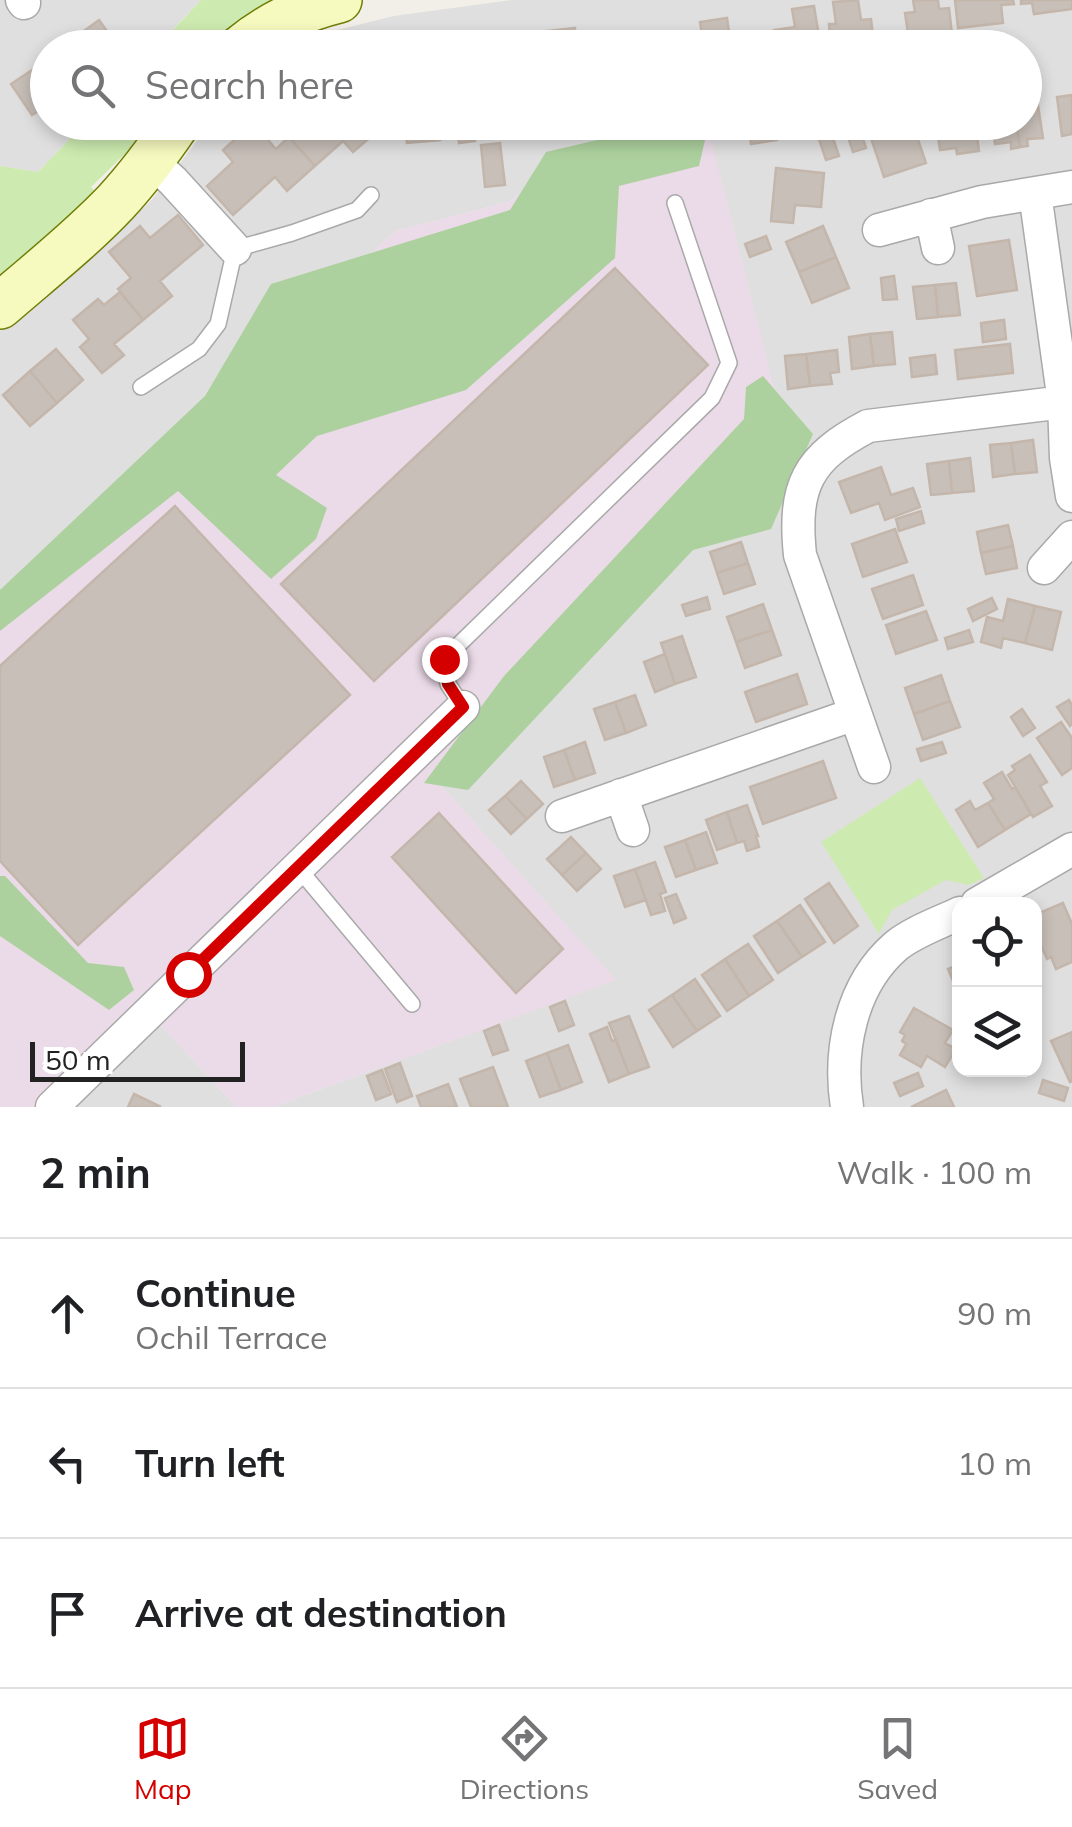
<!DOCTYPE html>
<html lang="en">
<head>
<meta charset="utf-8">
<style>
	body { margin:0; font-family:Mulish,sans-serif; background:#f2f2f2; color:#202124 }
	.controls { position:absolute; right:30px; bottom:30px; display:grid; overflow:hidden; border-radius:20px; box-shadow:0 5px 15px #0003 }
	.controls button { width:90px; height:90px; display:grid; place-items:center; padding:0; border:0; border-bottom:2px solid #e0e0e0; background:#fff; color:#202124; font:50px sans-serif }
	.scale { position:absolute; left:30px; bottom:25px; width:215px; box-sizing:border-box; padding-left:10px; border:5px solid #222; border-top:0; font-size:28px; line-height:35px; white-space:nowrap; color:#222; -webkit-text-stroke:8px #fff; paint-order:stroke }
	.stop { position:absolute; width:30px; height:30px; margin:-22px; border:8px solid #d40000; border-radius:50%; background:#fff }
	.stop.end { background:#d40000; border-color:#fff; box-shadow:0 2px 10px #0008 }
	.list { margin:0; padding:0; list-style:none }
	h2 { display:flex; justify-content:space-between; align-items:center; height:130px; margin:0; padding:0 40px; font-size:42px }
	h2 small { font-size:32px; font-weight:400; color:#757577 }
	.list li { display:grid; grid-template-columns:65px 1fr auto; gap:30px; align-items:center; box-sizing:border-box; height:150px; padding:0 40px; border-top:2px solid #e0e0e0 }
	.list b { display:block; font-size:38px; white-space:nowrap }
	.list p { margin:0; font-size:32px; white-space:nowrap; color:#757577 }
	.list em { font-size:32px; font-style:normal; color:#757577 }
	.icon { flex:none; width:55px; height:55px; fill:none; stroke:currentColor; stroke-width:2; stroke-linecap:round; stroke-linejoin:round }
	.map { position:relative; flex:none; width:1072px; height:1107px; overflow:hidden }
	.search { position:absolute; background:#fff; box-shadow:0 5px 15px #0003; left:30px; right:30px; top:30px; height:110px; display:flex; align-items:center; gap:25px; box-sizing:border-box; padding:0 35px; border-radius:55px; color:#757577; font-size:38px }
	.sheet { height:580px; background:#fff }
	nav { display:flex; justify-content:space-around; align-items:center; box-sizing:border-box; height:140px; border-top:2px solid #e0e0e0; background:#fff; font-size:28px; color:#757577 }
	nav a { display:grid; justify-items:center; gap:5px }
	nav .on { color:#d40000 }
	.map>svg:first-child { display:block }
	.residential { fill:#e0dfdf; fill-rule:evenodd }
	.industrial { fill:#ebdbe8 }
	.grass { fill:#cdebb0 }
	.forest { fill:#add19e }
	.building { fill:#c7bfb8; stroke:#c4b6ab; stroke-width:2.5 }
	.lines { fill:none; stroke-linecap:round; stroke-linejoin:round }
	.lane-casing { stroke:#a9a9a9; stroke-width:18 }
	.street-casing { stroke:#a9a9a9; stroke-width:35 }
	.secondary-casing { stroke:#707d05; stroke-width:48 }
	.lane { stroke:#fff; stroke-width:15 }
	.street { stroke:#fff; stroke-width:32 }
	.secondary { stroke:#f7fabf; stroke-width:45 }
	.route { stroke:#d40000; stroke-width:12 }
</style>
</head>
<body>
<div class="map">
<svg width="1072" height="1107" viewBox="0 0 1072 1107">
	<rect width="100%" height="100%" fill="#f2efe9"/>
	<path class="residential" d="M 0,0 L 201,0 L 156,47 L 48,48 L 48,122 L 85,123 L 38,172 L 0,166 Z
		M 512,0 L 1072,0 L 1072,1107 L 273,1107 L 615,980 L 434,778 L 597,140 L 508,202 L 396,231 L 0,593 L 0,331 L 150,202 L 211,123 L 1024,122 L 1024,48 L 297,47 L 313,36 L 394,16 ZM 960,904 L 1034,904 L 1034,1070 L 960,1070 Z
		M 152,1016 L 237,1107 L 57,1107 Z"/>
	<path class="industrial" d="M 707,124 L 778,404 L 434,778 L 616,980 L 273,1107 L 237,1107 L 152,1016 L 57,1107 L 0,1107 L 0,593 L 396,231 L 508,202 L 597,140 Z"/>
	<path class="grass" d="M 201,0 L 270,0 L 219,36 L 209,47 L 156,48 Z
		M 85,123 L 150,123 L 134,145 L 91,187 L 96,193 L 0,278 L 0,166 L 38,172 Z
		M 920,778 L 984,878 L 969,885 L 946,880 L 892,910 L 879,934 L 821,842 Z"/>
	<path class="forest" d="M 670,123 L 697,123 L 705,140 L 699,166 L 619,186 L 615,258 L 466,390 L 317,436 L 276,475 L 327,508 L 316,539 L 271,579 L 178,491 L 0,631 L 0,590 L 205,396 L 271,284 L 510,210 L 546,152 Z
		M 763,376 L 813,434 L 771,529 L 693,550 L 468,790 L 424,783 L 504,676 L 744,419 L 746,387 Z
		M 0,876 L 5,876 L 88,963 L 124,967 L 134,990 L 109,1010 L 0,936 Z"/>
	<path class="building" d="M 858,0 L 861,20 L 871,19 L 874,45 L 831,48 L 829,24 L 836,24 L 833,2 Z
		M 913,0 L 938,0 L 939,9 L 949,8 L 952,34 L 909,40 L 905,13 L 915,12 Z
		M 955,0 L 1013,0 L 1014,4 L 1001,5 L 1003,23 L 958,28 Z
		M 1021,0 L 1072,0 L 1072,9 L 1034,14 L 1032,3 L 1021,4 Z
		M 814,6 L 821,48 L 776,48 L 774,30 L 795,27 L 792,9 Z
		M 727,18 L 730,39 L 749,37 L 751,48 L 704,48 L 700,22 Z
		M 99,20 L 119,48 L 74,48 L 70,41 Z
		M 575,28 L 575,34 L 589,33 L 590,48 L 548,48 L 546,31 Z
		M 687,38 L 688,48 L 608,48 L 607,45 Z
		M 41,64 L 48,74 L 48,105 L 32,115 L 11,84 Z
		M 1072,95 L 1072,134 L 1062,136 L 1057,97 Z
		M 1037,99 L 1043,138 L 1027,139 L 1028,146 L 1020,147 L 1016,122 L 1024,122 L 1024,101 Z
		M 304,122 L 364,122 L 374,134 L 353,152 L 343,141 L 315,166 L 291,139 L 306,126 Z
		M 405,122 L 451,122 L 451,123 L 439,124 L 440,140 L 407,143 Z
		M 457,122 L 473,122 L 475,141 L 459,143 Z
		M 748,122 L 775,122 L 777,140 L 751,144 Z
		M 888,122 L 912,122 L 926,163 L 884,177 L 868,129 Z
		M 936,122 L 975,122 L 979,151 L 957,154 L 956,148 L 940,150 Z
		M 992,122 L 1016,122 L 1020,147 L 1011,149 L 1011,142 L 995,144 Z
		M 253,123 L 276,149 L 289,137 L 315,166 L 287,191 L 275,177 L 233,215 L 207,186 L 233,162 L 223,150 Z
		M 859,127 L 866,148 L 853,152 L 846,131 Z
		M 832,135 L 839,156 L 826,160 L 819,139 Z
		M 500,143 L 505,185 L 485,187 L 481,145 Z
		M 776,168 L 824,173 L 821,207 L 795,205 L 793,223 L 771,221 Z
		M 178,215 L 203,245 L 160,281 L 172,296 L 143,320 L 118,289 L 131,278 L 109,252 L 140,226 L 150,238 Z
		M 823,226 L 836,257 L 799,272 L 786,242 Z
		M 766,236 L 771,249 L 750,257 L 745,244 Z
		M 1009,240 L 1017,290 L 977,296 L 969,246 Z
		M 836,257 L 849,288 L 812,303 L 799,272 Z
		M 615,268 L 708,365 L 374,681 L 281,584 Z
		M 894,276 L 897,299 L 883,300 L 881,278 Z
		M 956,283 L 960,315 L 938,317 L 935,285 Z
		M 935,285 L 938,317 L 917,319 L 913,287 Z
		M 120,292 L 143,320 L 114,344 L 124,355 L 102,373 L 80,347 L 89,339 L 73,320 L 98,299 L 104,305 Z
		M 1004,320 L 1006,339 L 983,342 L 981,323 Z
		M 892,332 L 895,364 L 874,366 L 870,334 Z
		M 870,334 L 874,366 L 852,369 L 849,337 Z
		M 1010,344 L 1013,373 L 958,379 L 955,350 Z
		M 56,349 L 83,380 L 57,403 L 30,371 Z
		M 837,350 L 839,372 L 830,373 L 832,384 L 810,386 L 806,354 Z
		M 806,354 L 810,386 L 788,389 L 785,356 Z
		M 935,355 L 937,374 L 912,377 L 910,358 Z
		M 30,371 L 57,403 L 30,426 L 3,395 Z
		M 1033,440 L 1037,472 L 1015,474 L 1011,443 Z
		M 1011,443 L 1015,474 L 993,477 L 990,445 Z
		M 970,458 L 974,491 L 952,493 L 949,461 Z
		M 949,461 L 952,493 L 931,495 L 927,464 Z
		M 881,467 L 891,495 L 913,488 L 920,507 L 885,520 L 879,503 L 851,513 L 839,482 Z
		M 175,506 L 350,695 L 78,945 L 0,861 L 0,666 Z
		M 921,511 L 924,523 L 899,531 L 896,519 Z
		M 1008,525 L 1013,546 L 981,553 L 977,532 Z
		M 895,529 L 907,562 L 863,577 L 852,544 Z
		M 741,542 L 748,563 L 717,573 L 710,552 Z
		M 1013,546 L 1017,568 L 986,574 L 981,553 Z
		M 748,563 L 755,584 L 724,594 L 717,573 Z
		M 913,575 L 923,605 L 883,619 L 872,589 Z
		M 707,597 L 710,609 L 686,616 L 682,605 Z
		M 992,598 L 997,609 L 973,621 L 968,609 Z
		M 1008,599 L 1035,606 L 1025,643 L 1003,638 L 1001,648 L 981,642 L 987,617 L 1003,621 Z
		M 763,604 L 772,630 L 736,642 L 727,617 Z
		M 1035,606 L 1061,612 L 1052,650 L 1025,643 Z
		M 926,611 L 937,640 L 896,654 L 886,625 Z
		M 772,630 L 781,655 L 745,668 L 736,642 Z
		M 969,630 L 973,642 L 948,649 L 945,638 Z
		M 682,636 L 696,677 L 675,684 L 661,643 Z
		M 665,654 L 675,684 L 655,692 L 644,662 Z
		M 797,674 L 807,704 L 756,722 L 745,692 Z
		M 941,675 L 950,701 L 914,714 L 905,688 Z
		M 635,695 L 646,725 L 626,733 L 615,702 Z
		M 1069,700 L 1072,705 L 1072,724 L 1070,726 L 1057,707 Z
		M 950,701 L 960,727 L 923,740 L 914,714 Z
		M 615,702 L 626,733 L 605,740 L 594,709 Z
		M 1022,709 L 1035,728 L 1023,736 L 1011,717 Z
		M 1061,722 L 1072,738 L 1072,768 L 1062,775 L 1037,738 Z
		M 585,742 L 595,773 L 575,780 L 564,750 Z
		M 942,742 L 946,753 L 921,761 L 917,749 Z
		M 564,750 L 575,780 L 554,787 L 544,757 Z
		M 1030,755 L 1047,782 L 1040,786 L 1052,806 L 1033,817 L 1008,775 L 1015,770 L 1012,766 Z
		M 823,761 L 836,798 L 763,824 L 750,787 Z
		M 1002,772 L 1012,789 L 1015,787 L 1031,814 L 1005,830 L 988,803 L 994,799 L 984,783 Z
		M 521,781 L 543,804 L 527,819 L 505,796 Z
		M 505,796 L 527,819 L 511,834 L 489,810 Z
		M 970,801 L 975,810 L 988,803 L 1005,830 L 978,847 L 956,810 Z
		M 747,805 L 758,836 L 756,836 L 759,847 L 747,851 L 744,841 L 737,843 L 727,812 Z
		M 727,812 L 737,843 L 717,850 L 706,820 Z
		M 439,813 L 563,949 L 516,993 L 392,857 Z
		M 706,832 L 717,863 L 696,870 L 685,840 Z
		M 571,837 L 586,853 L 562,875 L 547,859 Z
		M 685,840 L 696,870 L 676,877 L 665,847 Z
		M 586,853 L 601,869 L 577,891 L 562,875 Z
		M 655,862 L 666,892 L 660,894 L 665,911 L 651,915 L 635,869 Z
		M 635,869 L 646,900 L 625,907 L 614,876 Z
		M 829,883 L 858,926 L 834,943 L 805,899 Z
		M 676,894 L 686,918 L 674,923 L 665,898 Z
		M 1063,903 L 1072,924 L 1072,962 L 1056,969 L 1051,957 L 1047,959 L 1034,929 L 1034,922 L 1039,920 L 1037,914 Z
		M 800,905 L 825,942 L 802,957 L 777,921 Z
		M 777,921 L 802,957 L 778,973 L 754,936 Z
		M 748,944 L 773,980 L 749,996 L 725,959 Z
		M 725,959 L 749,996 L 727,1011 L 702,975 Z
		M 960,964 L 960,997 L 948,969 Z
		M 695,979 L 720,1016 L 697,1031 L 672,995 Z
		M 672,995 L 697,1031 L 673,1047 L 649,1010 Z
		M 565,1001 L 574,1025 L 559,1031 L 550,1007 Z
		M 914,1008 L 953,1030 L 945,1043 L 956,1049 L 945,1067 L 927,1056 L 921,1067 L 900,1055 L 906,1044 L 902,1041 L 905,1035 L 900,1032 Z
		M 629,1016 L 649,1067 L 629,1074 L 609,1023 Z
		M 499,1025 L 508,1050 L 493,1055 L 484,1031 Z
		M 607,1027 L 612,1041 L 616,1040 L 629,1074 L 609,1082 L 590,1034 Z
		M 1072,1032 L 1072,1081 L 1070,1082 L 1051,1041 Z
		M 568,1045 L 582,1082 L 561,1090 L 547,1053 Z
		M 547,1053 L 561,1090 L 540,1097 L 526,1061 Z
		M 400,1063 L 412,1096 L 397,1102 L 385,1069 Z
		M 493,1067 L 508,1107 L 471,1107 L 460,1079 Z
		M 382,1070 L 391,1094 L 376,1100 L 367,1076 Z
		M 918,1073 L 923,1086 L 900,1096 L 894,1083 Z
		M 1043,1080 L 1068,1088 L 1064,1101 L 1039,1093 Z
		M 448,1084 L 457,1107 L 421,1107 L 417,1096 Z
		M 946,1090 L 954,1107 L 911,1107 Z
		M 134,1094 L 161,1107 L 128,1107 Z"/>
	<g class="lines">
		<g class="lane-casing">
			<path id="lane" d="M 141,387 L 199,349 L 218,324 L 235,249 L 292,233 L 357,210 L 371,195
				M 463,707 L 448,684 L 444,659 L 712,398 L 729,363 L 675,203
				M 298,868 L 412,1004"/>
		</g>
		<g class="street-casing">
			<path id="street" d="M 22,0 L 24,3
				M 151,161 L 173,181 L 235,249
				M 1035,193 L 1064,402 L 1066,458 L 1072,496
				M 931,215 L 938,248
				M 879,230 L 982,202 L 1072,187
				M 1044,568 L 1072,537
				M 874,767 L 800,555 C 793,486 807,458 868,426 L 1064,402
				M 621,795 L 633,830
				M 562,816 L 855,714
				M 977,904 L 1072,849
				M 52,1107 L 463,707
				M 847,1107 C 838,1050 851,985 896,946 C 913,932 939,923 960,913"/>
		</g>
		<g class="secondary-casing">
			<path id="secondary" d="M 241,48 C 271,23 302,9 339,0
				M 0,306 C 39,272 80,240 116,202 C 139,177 159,150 178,122"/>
		</g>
		<use href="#lane" class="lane"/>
		<use href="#street" class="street"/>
		<use href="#secondary" class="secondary"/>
	</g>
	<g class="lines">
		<path class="route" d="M 188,974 L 463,707 L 448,684 L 444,659"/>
	</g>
</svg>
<div class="controls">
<button><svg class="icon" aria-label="locate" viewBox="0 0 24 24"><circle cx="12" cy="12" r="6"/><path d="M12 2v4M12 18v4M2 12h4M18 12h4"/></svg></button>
<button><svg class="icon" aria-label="layers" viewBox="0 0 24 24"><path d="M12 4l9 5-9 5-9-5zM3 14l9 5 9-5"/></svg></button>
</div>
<div class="scale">50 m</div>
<div class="stop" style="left:188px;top:974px"></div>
<div class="stop end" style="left:444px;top:659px"></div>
<div class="search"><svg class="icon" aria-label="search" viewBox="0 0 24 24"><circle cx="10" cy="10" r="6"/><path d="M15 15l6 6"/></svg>Search here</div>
</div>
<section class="sheet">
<h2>2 min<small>Walk · 100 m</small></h2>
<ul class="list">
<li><svg class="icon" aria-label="ahead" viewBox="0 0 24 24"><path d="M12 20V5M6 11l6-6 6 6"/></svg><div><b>Continue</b><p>Ochil Terrace</p></div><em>90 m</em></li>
<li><svg class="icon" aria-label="left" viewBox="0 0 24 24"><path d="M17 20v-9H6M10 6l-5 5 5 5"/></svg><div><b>Turn left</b></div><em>10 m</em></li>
<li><svg class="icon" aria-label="arrive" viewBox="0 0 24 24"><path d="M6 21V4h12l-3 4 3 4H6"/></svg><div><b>Arrive at destination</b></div></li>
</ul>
</section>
<nav>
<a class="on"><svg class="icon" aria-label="map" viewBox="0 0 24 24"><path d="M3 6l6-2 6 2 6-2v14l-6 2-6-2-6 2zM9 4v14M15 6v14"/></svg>Map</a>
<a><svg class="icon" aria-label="directions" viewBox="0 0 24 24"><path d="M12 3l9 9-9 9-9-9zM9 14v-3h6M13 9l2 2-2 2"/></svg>Directions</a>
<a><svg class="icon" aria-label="saved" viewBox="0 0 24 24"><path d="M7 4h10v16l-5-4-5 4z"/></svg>Saved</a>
</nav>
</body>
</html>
